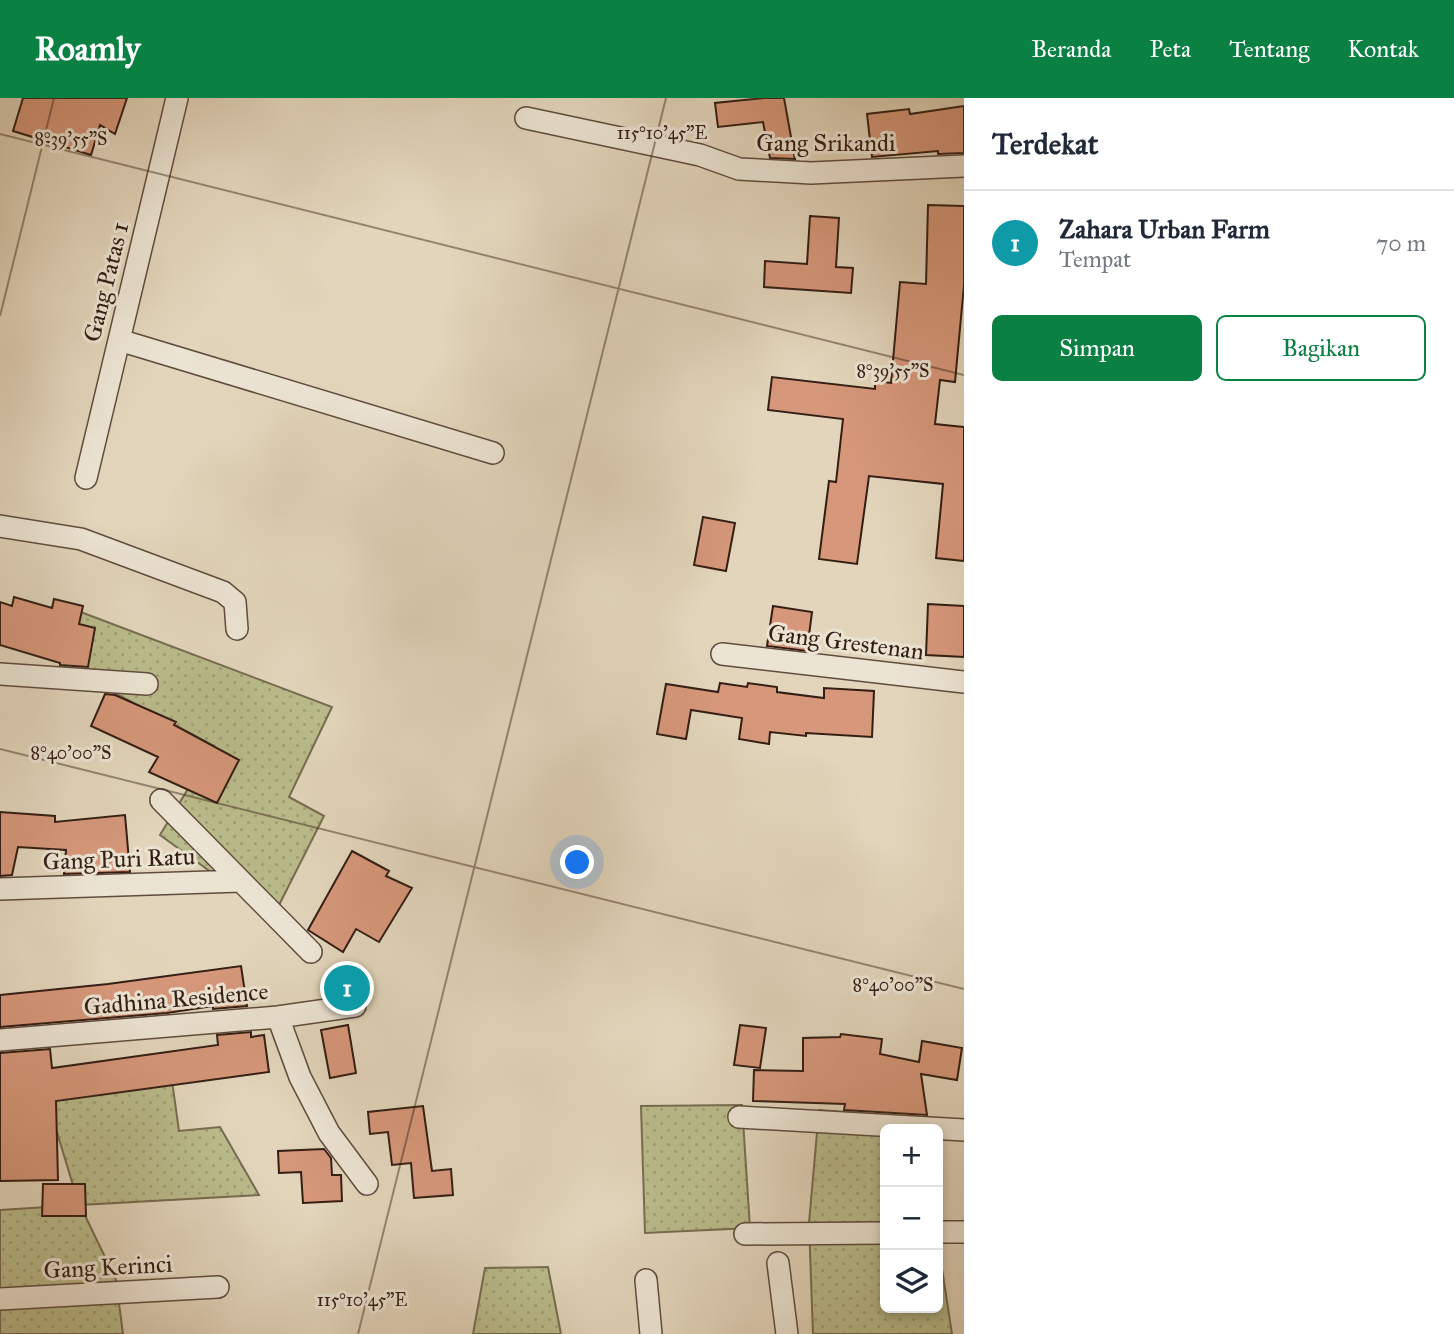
<!DOCTYPE html>
<html lang="id">
<head>
<meta charset="utf-8">
<style>
	body { margin:0; font-family:"IM FELL Great Primer",serif; background:#f6f6f7; color:#1f2937 }
	.controls { position:absolute; right:21px; bottom:21px; display:grid; overflow:hidden; border-radius:10px; box-shadow:0 4px 10px #0003 }
	.controls button { width:63px; height:63px; display:grid; place-items:center; padding:0; border:0; border-bottom:2px solid #e0e1e3; background:#fff; color:#1f2937; font:35px sans-serif }
	.you { position:absolute; left:578px; top:765px; width:24px; height:24px; margin:-18px; border:5px solid #fff; border-radius:50%; background:#1a73e8; box-shadow:0 0 0 10px #1a73e833 }
	.badge { display:grid; place-items:center; width:46px; height:46px; border-radius:50%; background:#0b8043; color:#fff; font-size:23px; font-weight:700 }
	.pin { position:absolute; translate:-50% -50%; border:4px solid #fff; box-shadow:0 2px 7px #0006 }
	.list { margin:0; padding:0; list-style:none }
	h2 { display:flex; justify-content:space-between; align-items:center; height:91px; margin:0; padding:0 28px; font-size:30px }
	h2 small { font-size:23px; font-weight:400; color:#747a83 }
	.list li { display:grid; grid-template-columns:46px 1fr auto; gap:21px; align-items:center; box-sizing:border-box; height:105px; padding:0 28px; border-top:2px solid #e0e1e3 }
	.list b { display:block; font-size:26px; white-space:nowrap }
	.list p { margin:0; font-size:23px; white-space:nowrap; color:#747a83 }
	.list em { font-size:23px; font-style:normal; color:#747a83 }
	.actions { display:flex; gap:14px; padding:21px 28px }
	.actions a { flex:1; padding:16px 0; border:2px solid #0b8043; border-radius:10px; text-align:center; font-size:24px; color:#0b8043 }
	.actions .main { background:#0b8043; color:#fff }
	.icon { flex:none; width:38px; height:38px; fill:none; stroke:currentColor; stroke-width:2; stroke-linecap:round; stroke-linejoin:round }
	.map { position:relative; flex:none; width:964px; height:1236px; overflow:hidden }
	header { display:flex; align-items:center; gap:42px; box-sizing:border-box; height:98px; padding:0 35px; background:#0b8043; color:#fff }
	header strong { font-size:33px }
	nav { display:flex; gap:38px; margin-inline-start:auto; font-size:24px }
	main { display:flex }
	aside { flex:1; background:#fff }
	.map>svg:first-child { display:block }
	.grass { fill:url(#grass-dots); stroke:#776c50; stroke-width:2 }
	.building { fill:#d6977a; stroke:#341e14; stroke-width:2 }
	.lines { fill:none; stroke-linecap:round; stroke-linejoin:round }
	.minor-casing { stroke:#604c3e; stroke-width:24 }
	.minor { stroke:#ece4d3; stroke-width:21 }
	.ticks { fill:none; stroke:#341e14; stroke-width:2; stroke-opacity:0.45 }
	.labels { text-anchor:middle; stroke-width:6; stroke-linejoin:round; paint-order:stroke }
	.street-label { font-size:24px; fill:#341e14; stroke:#ece4d3 }
	.ticks-label { font-size:18px; text-anchor:middle; fill:#341e14; stroke:#ece4d3; stroke-width:6; stroke-linejoin:round; paint-order:stroke }
</style>
</head>
<body>
<header>
<strong>Roamly</strong>
<nav><a>Beranda</a><a>Peta</a><a>Tentang</a><a>Kontak</a></nav>
</header>
<main>
<div class="map">
<svg width="964" height="1236" viewBox="0 0 964 1236">
	<defs>
		<pattern id="grass-dots" width="8" height="8" patternUnits="userSpaceOnUse" patternTransform="scale(1.75)"><rect width="8" height="8" fill="#babb8b"/><path d="M2 2h.1M6 6h.1" fill="none" stroke="#a0a077" stroke-width="1.8" stroke-linecap="round"/></pattern>
	</defs>
	<rect width="100%" height="100%" fill="#e2d5bb"/>
	<filter id="stains"><feTurbulence type="fractalNoise" baseFrequency=".00286" numOctaves="4"/><feColorMatrix values="0 0 0 0 .2 0 0 0 0 .09 0 0 0 0 .02 0 0 0 .5 -.17"/></filter>
	<radialGradient id="worn" r=".72"><stop offset=".6" stop-color="#630" stop-opacity="0"/><stop offset="1" stop-color="#630" stop-opacity=".3"/></radialGradient>
	<path class="grass" d="M 78,513 L 332,609 L 289,699 L 324,718 L 273,819 L 160,737 L 214,648 L 64,568 Z
		M 172,983 L 179,1033 L 220,1029 L 259,1097 L 80,1107 L 116,1182 L 123,1236 L 0,1236 L 0,1112 L 79,1107 L 46,998 Z
		M 742,1007 L 750,1130 L 645,1135 L 641,1008 Z
		M 819,1012 L 936,1021 L 885,1031 L 885,1210 L 938,1210 L 938,1145 L 952,1236 L 813,1236 L 809,1125 Z
		M 548,1169 L 561,1236 L 473,1236 L 485,1170 Z"/>
	<path class="building" d="M 23,0 L 127,0 L 115,36 L 100,27 L 91,57 L 13,33 Z
		M 764,0 L 784,0 L 795,61 L 770,60 L 763,24 L 718,29 L 715,5 Z
		M 964,8 L 964,55 L 938,56 L 938,53 L 872,59 L 867,16 L 909,11 L 910,16 Z
		M 928,107 L 964,108 L 964,187 L 955,284 L 940,282 L 935,326 L 964,329 L 964,463 L 936,460 L 943,386 L 869,378 L 857,466 L 819,461 L 829,383 L 836,384 L 843,321 L 768,312 L 772,279 L 875,291 L 875,283 L 891,285 L 900,184 L 926,186 Z
		M 810,118 L 839,120 L 836,169 L 853,170 L 851,195 L 764,189 L 765,163 L 807,166 Z
		M 703,419 L 735,425 L 726,473 L 694,467 Z
		M 14,499 L 52,510 L 54,501 L 83,508 L 79,526 L 95,530 L 88,569 L 60,567 L 60,565 L 0,547 L 0,504 L 12,508 Z
		M 928,506 L 964,508 L 964,559 L 926,557 Z
		M 773,508 L 812,514 L 807,553 L 767,548 Z
		M 720,585 L 747,589 L 748,585 L 777,589 L 777,594 L 824,600 L 824,590 L 874,593 L 872,639 L 806,635 L 806,638 L 770,634 L 769,646 L 739,641 L 742,620 L 691,612 L 686,641 L 657,636 L 666,586 L 718,594 Z
		M 105,596 L 115,597 L 176,624 L 174,627 L 239,662 L 217,705 L 149,674 L 158,659 L 91,628 Z
		M 0,714 L 55,718 L 55,724 L 125,717 L 130,774 L 64,776 L 66,752 L 18,749 L 12,777 L 0,778 Z
		M 352,753 L 389,773 L 386,778 L 412,790 L 379,844 L 356,831 L 343,854 L 308,832 Z
		M 241,868 L 247,908 L 213,911 L 213,908 L 167,915 L 0,929 L 0,897 L 108,886 Z
		M 348,927 L 356,975 L 330,980 L 321,932 Z
		M 740,927 L 766,930 L 760,970 L 734,967 Z
		M 251,934 L 251,939 L 264,937 L 269,974 L 56,1003 L 58,1082 L 0,1083 L 0,955 L 50,951 L 52,970 L 218,947 L 217,937 Z
		M 841,936 L 882,941 L 880,956 L 919,964 L 922,943 L 962,950 L 957,982 L 921,976 L 927,1017 L 844,1012 L 845,1006 L 753,1003 L 754,972 L 803,973 L 803,940 L 840,939 Z
		M 423,1008 L 432,1073 L 451,1071 L 453,1097 L 414,1100 L 411,1065 L 392,1067 L 388,1034 L 370,1036 L 368,1014 Z
		M 324,1051 L 331,1060 L 332,1077 L 341,1077 L 342,1103 L 303,1105 L 301,1074 L 279,1075 L 278,1053 Z
		M 43,1086 L 85,1086 L 86,1118 L 42,1118 Z"/>
	<g class="lines">
		<g class="minor-casing">
			<path id="minor" d="M 526,20 L 700,57 L 739,71 L 811,75 L 964,68
				M 119,242 L 493,355
				M 86,380 L 177,0
				M 0,428 L 81,441 L 223,494 L 235,504 L 237,531
				M 722,556 L 964,584
				M 0,576 L 147,586
				M 161,702 L 311,854
				M 0,791 L 240,783
				M 278,919 L 300,979 L 329,1035 L 367,1086
				M 0,942 L 278,919 L 355,908
				M 739,1019 L 964,1032
				M 938,1134 L 964,1134
				M 745,1136 L 885,1135
				M 778,1165 L 787,1236
				M 646,1182 L 651,1236
				M 0,1201 L 218,1189"/>
		</g>
		<use href="#minor" class="minor"/>
	</g>
	<path class="ticks" d="M 0,36 L 964,277M 0,218 L 54,0M 0,651 L 964,891M 358,1236 L 666,0"/>
	<g class="labels">
		<g class="street-label">
			<text x="826" y="53">Gang Srikandi</text>
			<text transform="translate(106 184) rotate(-76)" y="8">Gang Patas 1</text>
			<text transform="translate(846 544) rotate(7)" y="8">Gang Grestenan</text>
			<text transform="translate(119 761) rotate(-2)" y="8">Gang Puri Ratu</text>
			<text transform="translate(176 901) rotate(-5)" y="8">Gadhina Residence</text>
			<text transform="translate(108 1169) rotate(-3)" y="8">Gang Kerinci</text>
		</g>
	</g>
	<g class="ticks-label">
		<text x="662" y="41">115°10'45"E</text>
		<text x="71" y="47">8°39'55"S</text>
		<text x="893" y="279">8°39'55"S</text>
		<text x="71" y="661">8°40'00"S</text>
		<text x="893" y="893">8°40'00"S</text>
		<text x="362" y="1208">115°10'45"E</text>
	</g>
	<rect width="100%" height="100%" filter="url(#stains)"/>
	<rect width="100%" height="100%" fill="url(#worn)"/>
</svg>
<div class="controls">
<button>+</button>
<button>−</button>
<button><svg class="icon" aria-label="layers" viewBox="0 0 24 24"><path d="M12 4l9 5-9 5-9-5zM3 14l9 5 9-5"/></svg></button>
</div>
<div class="you"></div>
<div class="pin badge" style="left:347px;top:890px;background:#0f9aa8">1</div>
</div>
<aside>
<h2>Terdekat<small></small></h2>
<ul class="list">
<li><span class="badge" style="background:#0f9aa8">1</span><div><b>Zahara Urban Farm</b><p>Tempat</p></div><em>70 m</em></li>
</ul>
<div class="actions"><a class="main">Simpan</a><a>Bagikan</a></div>
</aside>
</main>
</body>
</html>
